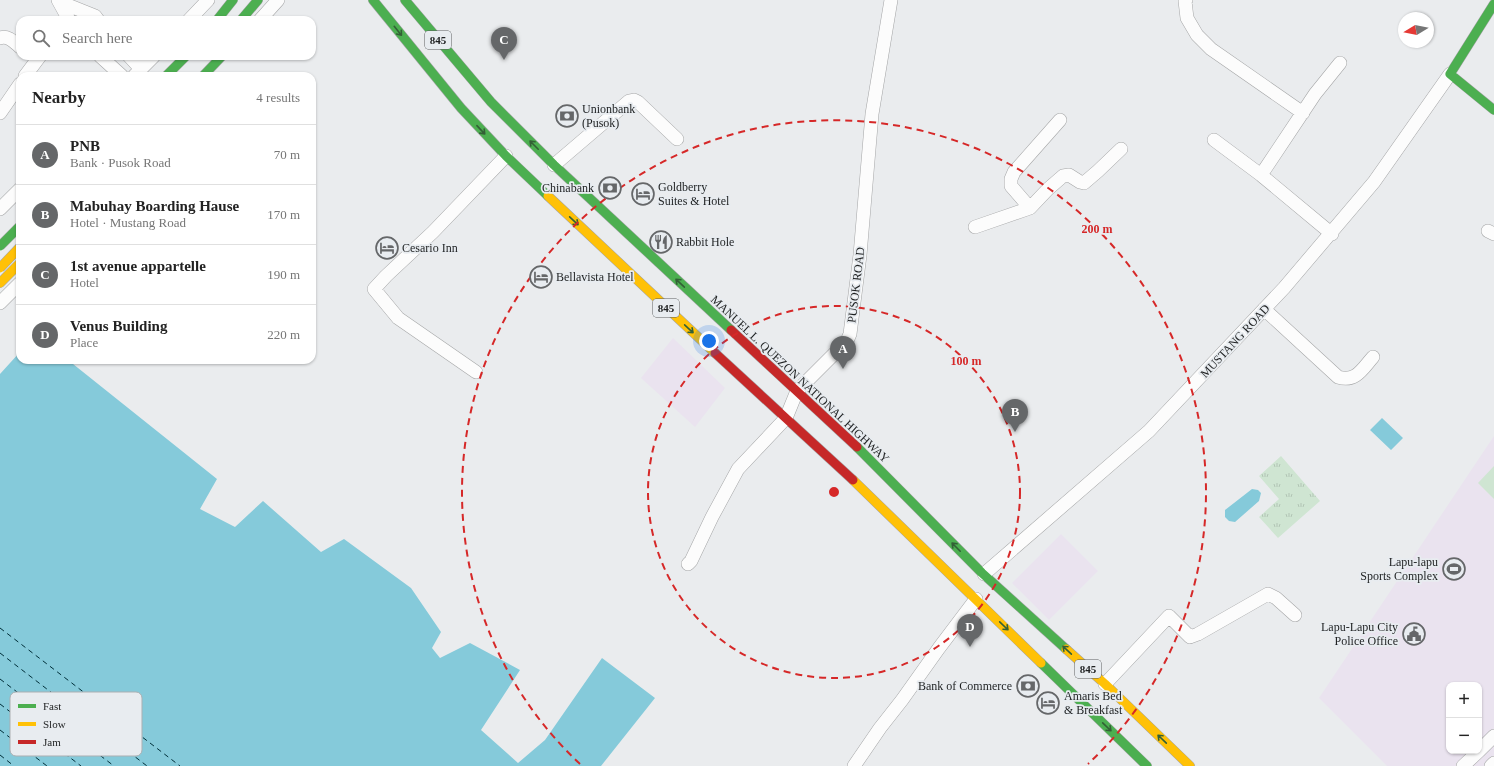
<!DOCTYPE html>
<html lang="en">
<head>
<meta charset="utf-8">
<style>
	body { margin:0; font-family:"Times New Roman",serif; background:#f2f2f2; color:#222 }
	.controls { position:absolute; right:12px; bottom:12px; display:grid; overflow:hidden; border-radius:8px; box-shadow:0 1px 3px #0004 }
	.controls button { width:36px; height:36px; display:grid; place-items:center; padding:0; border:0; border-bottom:1px solid #e0e0e0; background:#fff; color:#222; font:20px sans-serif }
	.compass { position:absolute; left:1398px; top:12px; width:36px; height:36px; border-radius:50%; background:#fff; box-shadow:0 1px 3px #0004; rotate:260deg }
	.you { position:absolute; left:709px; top:341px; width:14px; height:14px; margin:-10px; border:3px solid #fff; border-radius:50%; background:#1a73e8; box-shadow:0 0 0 6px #1a73e833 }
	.badge { display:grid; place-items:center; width:26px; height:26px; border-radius:50%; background:#656769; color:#fff; font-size:13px; font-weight:700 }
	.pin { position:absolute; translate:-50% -33px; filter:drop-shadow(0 1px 2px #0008) }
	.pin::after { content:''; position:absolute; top:21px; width:14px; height:12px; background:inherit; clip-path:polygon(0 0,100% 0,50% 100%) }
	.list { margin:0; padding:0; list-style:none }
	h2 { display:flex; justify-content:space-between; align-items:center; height:52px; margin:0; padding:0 16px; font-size:17px }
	h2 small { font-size:13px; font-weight:400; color:#767676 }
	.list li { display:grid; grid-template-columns:26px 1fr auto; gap:12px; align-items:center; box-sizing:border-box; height:60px; padding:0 16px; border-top:1px solid #e0e0e0 }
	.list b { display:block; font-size:15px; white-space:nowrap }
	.list p { margin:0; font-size:13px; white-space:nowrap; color:#767676 }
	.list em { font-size:13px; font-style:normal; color:#767676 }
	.icon { flex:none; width:22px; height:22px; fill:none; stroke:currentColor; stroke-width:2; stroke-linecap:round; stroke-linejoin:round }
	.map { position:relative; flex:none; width:1494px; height:766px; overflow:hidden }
	.search { position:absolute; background:#fff; box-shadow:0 1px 3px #0004; left:16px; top:16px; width:300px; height:44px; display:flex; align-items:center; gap:10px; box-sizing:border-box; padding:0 14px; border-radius:12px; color:#767676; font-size:15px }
	.panel { position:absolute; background:#fff; box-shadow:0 1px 3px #0004; left:16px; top:72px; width:300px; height:292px; border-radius:12px }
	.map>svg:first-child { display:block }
	.commercial { fill:#eae3ef; fill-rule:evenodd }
	.grass { fill:url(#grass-tufts) }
	.pitch { fill:#cfe5d2 }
	.water { fill:#85cada }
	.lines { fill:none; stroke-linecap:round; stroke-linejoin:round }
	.ferry { stroke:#002f39; stroke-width:1; stroke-dasharray:5 4; stroke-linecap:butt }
	.street-casing { stroke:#a4a5a6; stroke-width:14 }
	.fast-casing { stroke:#a4a5a6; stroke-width:10 }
	.slow-casing { stroke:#a4a5a6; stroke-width:10 }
	.jam-casing { stroke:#a4a5a6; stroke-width:10 }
	.street { stroke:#fcfcfc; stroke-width:13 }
	.fast { stroke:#4caf50; stroke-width:9 }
	.slow { stroke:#ffc107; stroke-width:9 }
	.jam { stroke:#c62828; stroke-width:9 }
	.fast-bridge-casing { stroke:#a4a5a6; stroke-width:10; stroke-linecap:butt }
	.slow-bridge-casing { stroke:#a4a5a6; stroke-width:10; stroke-linecap:butt }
	.fast-bridge { stroke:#4caf50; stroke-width:9 }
	.slow-bridge { stroke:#ffc107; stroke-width:9 }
	.oneway { stroke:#336036 }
	.ring { fill:none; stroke:#d62828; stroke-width:2; stroke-dasharray:7 5 }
	.labels { text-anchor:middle; stroke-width:3.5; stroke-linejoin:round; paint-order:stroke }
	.shield { fill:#e8ecf0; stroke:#5b5d5f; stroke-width:1 }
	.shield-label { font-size:11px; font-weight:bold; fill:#1e2021 }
	.poi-label { font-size:12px; fill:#1e2021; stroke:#e8ecf0; text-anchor:start }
	.street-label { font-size:12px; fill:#1e2021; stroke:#e8ecf0 }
	.key { fill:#e8ecf0; stroke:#abafb2; stroke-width:1 }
	.key-label { font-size:11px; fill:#1e2021 }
	.centre { fill:#d62828; stroke:#e8ecf0; stroke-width:2 }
	.ring-label { font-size:12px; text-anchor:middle; font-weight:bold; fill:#d62828; stroke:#e8ecf0; stroke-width:3.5; stroke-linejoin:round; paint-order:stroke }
</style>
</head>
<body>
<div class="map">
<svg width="1494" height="766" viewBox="0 0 1494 766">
	<defs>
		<pattern id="grass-tufts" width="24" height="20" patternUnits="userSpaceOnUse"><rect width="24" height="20" fill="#cfe5d2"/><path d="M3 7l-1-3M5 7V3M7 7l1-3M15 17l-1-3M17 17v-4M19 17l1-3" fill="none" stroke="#b1c4b4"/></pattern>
	</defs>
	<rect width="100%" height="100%" fill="#eaecee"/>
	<path class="commercial" d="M 673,338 L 725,388 L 695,427 L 641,378 Z
		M 1494,436 L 1494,766 L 1387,766 L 1319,698 ZM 1449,685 L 1479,685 L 1479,751 L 1449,751 Z
		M 1061,534 L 1098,571 L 1049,620 L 1012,583 Z"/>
	<path class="grass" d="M 1281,456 L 1320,501 L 1278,538 L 1259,517 L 1279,499 L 1259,476 Z"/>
	<path class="pitch" d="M 1494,466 L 1494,499 L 1478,483 Z"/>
	<path class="water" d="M 20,352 L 20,360 L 68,360 L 217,479 L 200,509 L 235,527 L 263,501 L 321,552 L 344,539 L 411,588 L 441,632 L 432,648 L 440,658 L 470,643 L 520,670 L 481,730 L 518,763 L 545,740 L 602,658 L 655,698 L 601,766 L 0,766 L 0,374 Z
		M 1382,418 L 1403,438 L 1391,450 L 1370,430 Z
		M 1252,489 L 1258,490 L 1261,493 L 1259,501 L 1235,522 L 1229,521 L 1225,517 L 1225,510 Z"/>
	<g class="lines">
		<path class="ferry" d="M 0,628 L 180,766
			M 0,653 L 147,766
			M 0,679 L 114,766
			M 0,704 L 81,766
			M 0,730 L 47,766
			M 0,755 L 14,766"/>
		<g class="street-casing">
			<path id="street" d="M 58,0 L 69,20
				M 1186,0 L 1185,1 L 1187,18 L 1197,35 L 1211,49 L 1303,113
				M 60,2 L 95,16 L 98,20
				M 189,20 L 208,0
				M 260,20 L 278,0
				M 0,38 C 8,35 14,42 20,47
				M 100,56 L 122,76
				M 129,56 L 141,69
				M 25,76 L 40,56
				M 134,76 L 154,56
				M 0,113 L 20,84
				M 1214,140 L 1261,175 L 1332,234
				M 554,165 L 629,101 L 634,100 L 638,102 L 677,139
				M 1261,175 L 1315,94 L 1340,63
				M 1030,208 L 1011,186 L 1011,179 L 1014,172 L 1060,120
				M 0,209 L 20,189
				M 975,227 L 1030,208 L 1048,189 L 1063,176 L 1069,175 L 1080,182 L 1084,183 L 1098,171 L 1121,149
				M 1488,231 L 1494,234
				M 0,303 L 20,283
				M 1264,309 L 1338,377 C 1356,383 1363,368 1373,357
				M 476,372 L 398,318 L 374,289 L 386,276 L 433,232 L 506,156
				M 688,564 L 691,561 L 712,517 L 738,469 L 786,418 L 797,391 L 847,341 L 850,334 L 860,255 L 872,114 L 891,0
				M 984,574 L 1149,431 L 1284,288 L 1374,182 L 1450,74
				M 1105,684 L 1169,616 L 1190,637 L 1198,634 L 1268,594 L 1276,598 L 1295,615
				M 1479,751 L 1494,736
				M 854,766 L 880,728 L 902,700 L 939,648 L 976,599
				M 1463,766 L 1479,751
				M 1491,766 L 1494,763"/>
		</g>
		<g class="fast-casing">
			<path id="fast" d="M 373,0 L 461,108 L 506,156 L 548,196
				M 405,0 L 491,102 L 554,165 L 731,330
				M 1494,4 L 1450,74 L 1494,110
				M 217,20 L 233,0
				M 241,20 L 258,0
				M 166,76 L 186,56
				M 203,76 L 222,56
				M 857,447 L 982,573 L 1066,649
				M 1041,663 L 1147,766"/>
		</g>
		<g class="slow-casing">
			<path id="slow" d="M 548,196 L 715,353
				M 0,283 L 20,263
				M 853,480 L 1041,663
				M 1066,649 L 1105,684 L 1190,766"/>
		</g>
		<g class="jam-casing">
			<path id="jam" d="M 731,330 L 857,447
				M 715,353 L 853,480"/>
		</g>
		<use href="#street" class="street"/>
		<use href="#fast" class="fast"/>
		<use href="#slow" class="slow"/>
		<use href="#jam" class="jam"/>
		<g class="fast-bridge-casing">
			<path id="fast-bridge" d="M 0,246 L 20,226"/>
		</g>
		<g class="slow-bridge-casing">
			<path id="slow-bridge" d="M 0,268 L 20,247"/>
		</g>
		<use href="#fast-bridge" class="fast-bridge"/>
		<use href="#slow-bridge" class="slow-bridge"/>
	</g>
	<defs><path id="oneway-shaft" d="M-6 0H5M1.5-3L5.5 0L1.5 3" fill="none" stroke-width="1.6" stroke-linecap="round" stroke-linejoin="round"/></defs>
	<g class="oneway">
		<use href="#oneway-shaft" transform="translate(398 31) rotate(51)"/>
		<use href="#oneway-shaft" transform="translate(481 130) rotate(47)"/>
		<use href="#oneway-shaft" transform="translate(534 145) rotate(-135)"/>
		<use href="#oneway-shaft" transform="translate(574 221) rotate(43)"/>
		<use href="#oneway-shaft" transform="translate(680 283) rotate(-137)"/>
		<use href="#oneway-shaft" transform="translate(689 329) rotate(43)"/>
		<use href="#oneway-shaft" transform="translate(956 547) rotate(-135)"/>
		<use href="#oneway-shaft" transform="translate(1004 626) rotate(44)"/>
		<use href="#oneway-shaft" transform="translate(1067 650) rotate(-137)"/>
		<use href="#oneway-shaft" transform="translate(1107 727) rotate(44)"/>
		<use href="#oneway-shaft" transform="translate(1162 739) rotate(-136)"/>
	</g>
	<g class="ring">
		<circle cx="834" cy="492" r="186"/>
		<path d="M580 764A372 372 0 1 1 1088 764"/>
	</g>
	<defs>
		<g id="bank-ring" transform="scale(1.15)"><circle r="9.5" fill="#e8ecf0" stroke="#656769" stroke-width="1.5"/><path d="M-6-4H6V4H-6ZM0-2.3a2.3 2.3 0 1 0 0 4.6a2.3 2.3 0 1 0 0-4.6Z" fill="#656769"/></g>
		<g id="hotel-ring" transform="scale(1.15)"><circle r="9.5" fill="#e8ecf0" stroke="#656769" stroke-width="1.5"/><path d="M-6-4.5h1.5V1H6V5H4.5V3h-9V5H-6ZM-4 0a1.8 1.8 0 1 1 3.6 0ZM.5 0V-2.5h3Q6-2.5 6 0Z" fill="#656769"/></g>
		<g id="restaurant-ring" transform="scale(1.15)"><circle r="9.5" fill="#e8ecf0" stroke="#656769" stroke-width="1.5"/><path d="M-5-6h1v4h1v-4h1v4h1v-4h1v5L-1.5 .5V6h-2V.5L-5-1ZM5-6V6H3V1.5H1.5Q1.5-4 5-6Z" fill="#656769"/></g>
		<g id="stadium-ring" transform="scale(1.15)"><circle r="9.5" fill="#e8ecf0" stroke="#656769" stroke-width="1.5"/><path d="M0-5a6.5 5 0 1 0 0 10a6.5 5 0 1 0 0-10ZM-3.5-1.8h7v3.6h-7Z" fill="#656769"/></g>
		<g id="civic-ring" transform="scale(1.15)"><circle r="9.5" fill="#e8ecf0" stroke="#656769" stroke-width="1.5"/><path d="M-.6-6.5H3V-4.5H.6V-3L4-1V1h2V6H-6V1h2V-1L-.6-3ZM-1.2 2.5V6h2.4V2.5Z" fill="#656769"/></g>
	</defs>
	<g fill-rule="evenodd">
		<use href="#bank-ring" x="567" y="116"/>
		<use href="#bank-ring" x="610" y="188"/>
		<use href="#hotel-ring" x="643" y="194"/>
		<use href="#restaurant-ring" x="661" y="242"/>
		<use href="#hotel-ring" x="387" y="248"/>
		<use href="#hotel-ring" x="541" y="277"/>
		<use href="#stadium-ring" x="1454" y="569"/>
		<use href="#civic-ring" x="1414" y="634"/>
		<use href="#bank-ring" x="1028" y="686"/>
		<use href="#hotel-ring" x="1048" y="703"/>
	</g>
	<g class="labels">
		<g class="shield">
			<rect x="425" y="31" width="26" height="18" rx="3"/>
			<rect x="653" y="299" width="26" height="18" rx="3"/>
			<rect x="1075" y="660" width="26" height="18" rx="3"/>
		</g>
		<g class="shield-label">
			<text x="438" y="44">845</text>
			<text x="666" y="312">845</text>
			<text x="1088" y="673">845</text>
		</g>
		<g class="poi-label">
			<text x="582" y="113">Unionbank<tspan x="582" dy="14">(Pusok)</tspan></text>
			<text x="658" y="191">Goldberry<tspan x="658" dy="14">Suites &amp; Hotel</tspan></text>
			<text x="594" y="192" text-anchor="end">Chinabank</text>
			<text x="676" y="246">Rabbit Hole</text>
			<text x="402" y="252">Cesario Inn</text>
			<text x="556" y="281">Bellavista Hotel</text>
			<text x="1438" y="566" text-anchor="end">Lapu-lapu<tspan x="1438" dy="14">Sports Complex</tspan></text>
			<text x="1398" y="631" text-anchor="end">Lapu-Lapu City<tspan x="1398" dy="14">Police Office</tspan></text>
			<text x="1012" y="690" text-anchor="end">Bank of Commerce</text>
			<text x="1064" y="700">Amaris Bed<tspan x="1064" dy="14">&amp; Breakfast</tspan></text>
		</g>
		<g class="street-label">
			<text transform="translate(856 285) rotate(-83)" y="4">PUSOK ROAD</text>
			<text transform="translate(1235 341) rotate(-47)" y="4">MUSTANG ROAD</text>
			<text transform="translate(800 379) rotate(43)" y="4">MANUEL L. QUEZON NATIONAL HIGHWAY</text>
		</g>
	</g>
	<rect x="10" y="692" width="132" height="64" rx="6" class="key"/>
	<rect x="18" y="704" width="18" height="4" fill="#4caf50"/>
	<rect x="18" y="722" width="18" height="4" fill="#ffc107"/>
	<rect x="18" y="740" width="18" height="4" fill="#c62828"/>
	<g class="key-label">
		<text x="43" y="710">Fast</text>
		<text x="43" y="728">Slow</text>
		<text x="43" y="746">Jam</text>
	</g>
	<circle cx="834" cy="492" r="6" class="centre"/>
	<g class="ring-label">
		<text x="1097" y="233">200 m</text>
		<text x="966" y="365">100 m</text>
	</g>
</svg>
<div class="controls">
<button>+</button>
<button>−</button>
</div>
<svg class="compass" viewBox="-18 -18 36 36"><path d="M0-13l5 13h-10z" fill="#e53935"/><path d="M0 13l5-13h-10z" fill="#767676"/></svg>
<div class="you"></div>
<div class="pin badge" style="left:843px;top:369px">A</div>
<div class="pin badge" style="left:1015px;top:432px">B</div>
<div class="pin badge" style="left:504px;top:60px">C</div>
<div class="pin badge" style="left:970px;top:647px">D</div>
<div class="search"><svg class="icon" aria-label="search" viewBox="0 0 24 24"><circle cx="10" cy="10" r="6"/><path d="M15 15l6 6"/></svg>Search here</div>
<section class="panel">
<h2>Nearby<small>4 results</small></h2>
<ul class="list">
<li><span class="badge">A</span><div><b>PNB</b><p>Bank · Pusok Road</p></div><em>70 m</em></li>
<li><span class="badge">B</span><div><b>Mabuhay Boarding Hause</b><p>Hotel · Mustang Road</p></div><em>170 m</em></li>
<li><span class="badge">C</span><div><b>1st avenue appartelle</b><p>Hotel</p></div><em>190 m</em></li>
<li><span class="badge">D</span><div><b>Venus Building</b><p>Place</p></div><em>220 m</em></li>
</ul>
</section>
</div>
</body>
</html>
